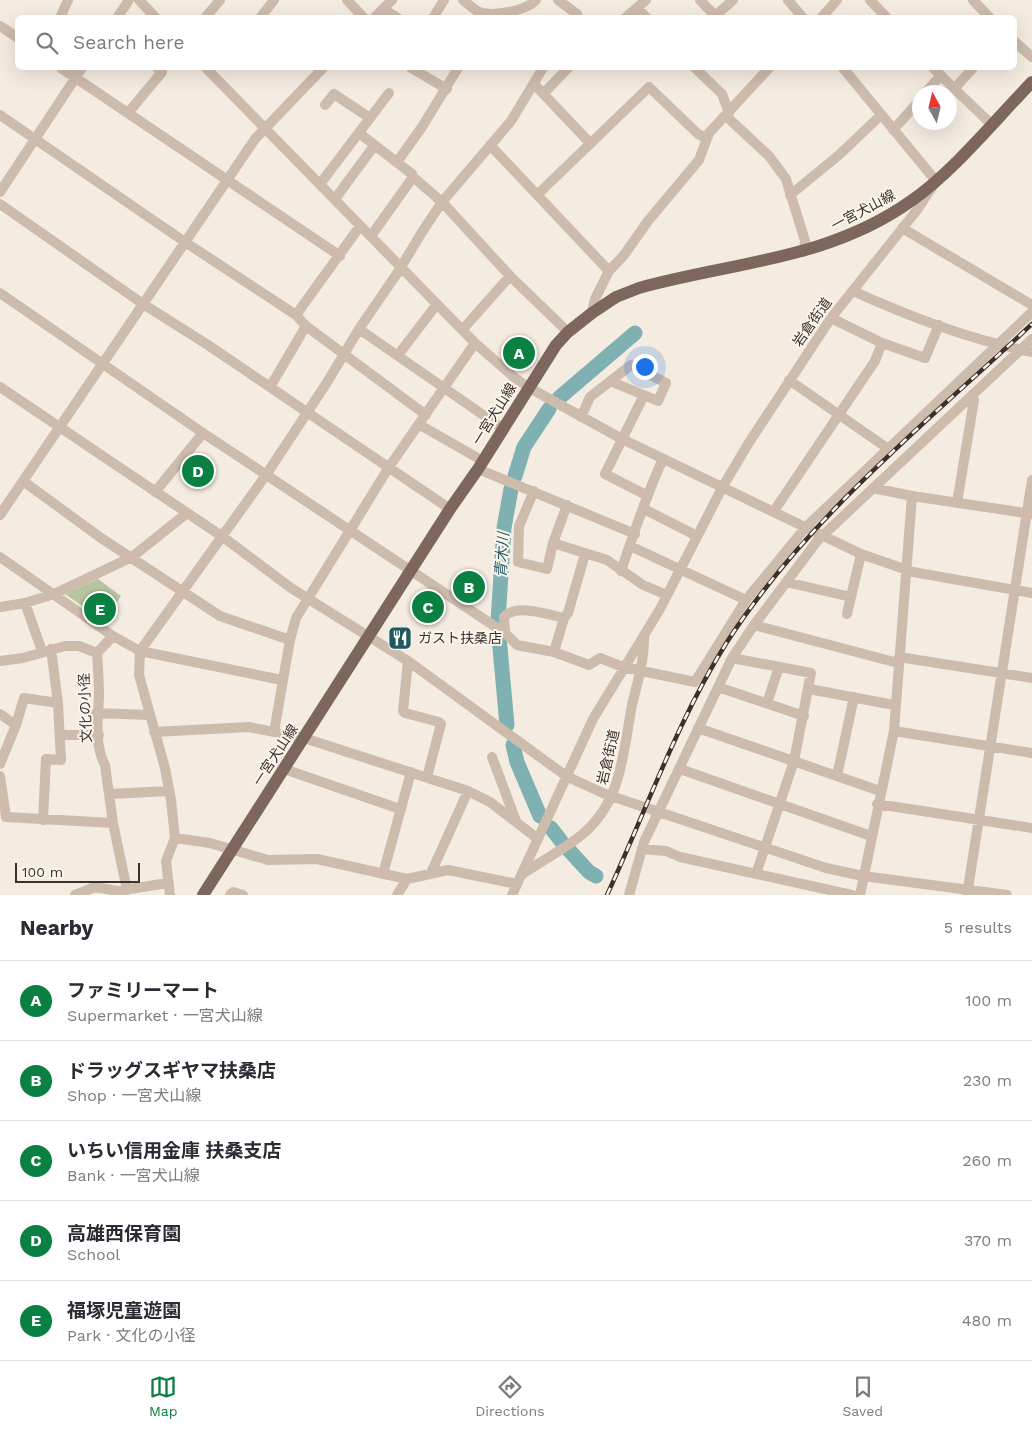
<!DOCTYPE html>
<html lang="en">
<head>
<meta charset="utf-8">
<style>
	body { margin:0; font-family:"Work Sans","Noto Sans JP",sans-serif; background:#f7f7f7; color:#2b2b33 }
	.compass { position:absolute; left:912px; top:85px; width:45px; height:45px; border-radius:50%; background:#fff; box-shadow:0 5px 20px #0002; rotate:352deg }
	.scale { position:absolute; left:15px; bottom:12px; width:125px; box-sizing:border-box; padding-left:5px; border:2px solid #3b302b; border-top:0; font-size:14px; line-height:18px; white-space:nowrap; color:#3b302b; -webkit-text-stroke:4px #fbf5ee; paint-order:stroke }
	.you { position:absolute; left:644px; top:366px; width:18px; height:18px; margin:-12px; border:4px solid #fff; border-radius:50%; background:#1a73e8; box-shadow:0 0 0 8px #1a73e833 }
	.badge { display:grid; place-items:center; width:32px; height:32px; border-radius:50%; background:#0b8043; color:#fff; font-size:16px; font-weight:700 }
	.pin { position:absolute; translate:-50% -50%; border:2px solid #fff; box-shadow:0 1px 5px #0006 }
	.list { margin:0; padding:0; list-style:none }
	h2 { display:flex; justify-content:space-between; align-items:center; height:65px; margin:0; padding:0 20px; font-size:21px }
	h2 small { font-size:16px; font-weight:400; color:#7c7c81 }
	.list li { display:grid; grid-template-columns:32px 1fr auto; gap:15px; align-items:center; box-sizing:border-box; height:80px; padding:0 20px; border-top:1px solid #e1e1e2 }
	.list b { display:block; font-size:19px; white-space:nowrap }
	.list p { margin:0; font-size:16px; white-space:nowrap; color:#7c7c81 }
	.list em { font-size:16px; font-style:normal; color:#7c7c81 }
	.icon { flex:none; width:28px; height:28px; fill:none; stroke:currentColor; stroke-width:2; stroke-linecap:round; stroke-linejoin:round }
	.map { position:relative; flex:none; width:1032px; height:895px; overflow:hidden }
	.search { position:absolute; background:#fff; box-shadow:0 5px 20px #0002; left:15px; right:15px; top:15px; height:55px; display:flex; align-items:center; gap:12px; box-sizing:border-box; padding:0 18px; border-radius:8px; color:#7c7c81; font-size:19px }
	.sheet { height:465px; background:#fff }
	nav { display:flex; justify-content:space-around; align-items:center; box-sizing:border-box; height:70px; border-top:1px solid #e1e1e2; background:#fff; font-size:14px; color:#7c7c81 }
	nav a { display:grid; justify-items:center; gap:2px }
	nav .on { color:#0b8043 }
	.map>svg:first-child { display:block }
	.green { fill:#b8c4a0 }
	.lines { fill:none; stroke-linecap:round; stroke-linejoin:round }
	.river { stroke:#7fb0b2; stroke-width:15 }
	.minor { stroke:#cdbbac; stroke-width:10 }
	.major { stroke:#7d675c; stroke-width:12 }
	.rail-casing { stroke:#3b302b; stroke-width:4.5 }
	.rail { stroke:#fbf5ee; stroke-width:2.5; stroke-dasharray:8; stroke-linecap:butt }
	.labels { text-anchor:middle; stroke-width:4; stroke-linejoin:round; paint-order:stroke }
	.street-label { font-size:14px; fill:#3b302b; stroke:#fbf5ee }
	.poi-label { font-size:14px; fill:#3b302b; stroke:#fbf5ee; text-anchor:start }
	.water-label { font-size:15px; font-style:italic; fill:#1f5a5e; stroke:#fbf5ee }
</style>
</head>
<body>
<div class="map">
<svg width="1032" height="895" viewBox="0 0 1032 895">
	<rect width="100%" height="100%" fill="#f4ebe1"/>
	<path class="green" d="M 98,579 L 121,596 L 104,621 L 65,594 Z"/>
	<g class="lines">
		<path class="river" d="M 559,398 L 635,333
			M 515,476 L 524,447 L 549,409
			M 498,621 L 504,528 L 511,489
			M 499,637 L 507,725
			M 513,745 L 517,762 L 540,816
			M 551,828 L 561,841
			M 567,848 L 589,872 L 596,876"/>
		<path class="minor" d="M 139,0 L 156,18
			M 347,0 L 364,18
			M 463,0 C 468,4 474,9 479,12 C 494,17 526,11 536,0
			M 558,0 L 577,14 L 575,18
			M 700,0 L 717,18
			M 788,0 L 803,18
			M 870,0 L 887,18
			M 973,0 L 990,18
			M 637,8 L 647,18
			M 383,9 L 398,18
			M 715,16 L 733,0
			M 60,18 L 68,0
			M 117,18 L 129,0
			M 205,18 L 220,0
			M 260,18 L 274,0
			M 374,18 L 392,0
			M 433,18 L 444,0
			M 625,18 L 646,0
			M 821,18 L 837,0
			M 0,26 L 18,38
			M 1014,41 L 1032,57
			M 61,68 L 340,256
			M 206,68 L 475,343 L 515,378 L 528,387 L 622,439 L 861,554 L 913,572 L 1032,593
			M 411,68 L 447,89
			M 695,68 L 722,94 L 729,113
			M 933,68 L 991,124
			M 534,84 L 590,143
			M 955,88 L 973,68
			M 926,92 L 941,75
			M 544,93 L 568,68
			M 325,105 L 334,94 L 370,118
			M 128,113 L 162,72 L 157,68
			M 0,115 L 185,242 L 296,315 L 306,326 L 426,415
			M 726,116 L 769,156 L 786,179 L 805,241 L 804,252
			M 893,130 L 920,100
			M 359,133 L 412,174 L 413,177
			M 490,145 L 609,271
			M 397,162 L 422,127 L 458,68
			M 320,184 L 389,93
			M 0,192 L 82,68
			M 537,195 L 649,87 L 698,134 L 706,138
			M 790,195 L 839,155 L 881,115
			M 335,199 L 374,146
			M 0,204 L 143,304 L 208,345 L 450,509
			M 902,228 L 1032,305
			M 371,236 L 413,177 L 442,202 L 510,276 L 568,332
			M 853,291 C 910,317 971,340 1032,352
			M 0,293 L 203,433 L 505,633 L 517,645 L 554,652 L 589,665 L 600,658 L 623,667 L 695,682 L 746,600 L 806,527 L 1032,312
			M 592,313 L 595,299 L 609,271 L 624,255 L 648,221 L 699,160 L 709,133 L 769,68
			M 296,315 L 360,226
			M 831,318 L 882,343 L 925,358 L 939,325
			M 359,329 L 502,428
			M 463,329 L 510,276
			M 398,355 L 437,304
			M 789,380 L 887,448
			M 0,387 L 223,537 L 291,588 L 408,661 L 566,776 L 605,794 L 826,868 L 863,876 L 1007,895
			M 270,387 L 306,326
			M 644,395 L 605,474 L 646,495
			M 581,417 L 590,397 L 631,365 L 666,383 L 658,401 L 610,381
			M 420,425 L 483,461
			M 478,469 L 635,534
			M 23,481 L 101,538 L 220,616 L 290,640
			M 873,488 L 912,496 L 1032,514
			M 534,491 L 519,526 L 518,562 L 547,569 L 553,543 L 567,505
			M 155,492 L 203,433
			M 957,503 L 974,400 L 972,395
			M 644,509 L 697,536
			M 774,511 L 875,361 L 882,343
			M 0,515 L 255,139 L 323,68
			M 553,543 L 607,560 L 643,585 L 667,595
			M 630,546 L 746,600
			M 0,557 L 113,636 L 140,651 L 282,680
			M 621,571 C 634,533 646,495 663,459
			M 786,582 L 851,597
			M 25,603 L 42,651
			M 0,607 L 25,603 L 54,594 L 132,557 L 187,513
			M 847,614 L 861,554
			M 564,618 L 568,613 L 585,554
			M 754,625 L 898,663
			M 505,633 L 504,617 C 516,603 549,615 564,618 L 554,652
			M 97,653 C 98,667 99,682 99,696 C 98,719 94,744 105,765 L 113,823 L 127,890
			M 97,653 L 113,636
			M 899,657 L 1032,678
			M 732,658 L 811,673 L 794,761 L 756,874
			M 0,661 L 23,658 L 65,646 L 79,646 L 97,653
			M 408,661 L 403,711 L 405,713 L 439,722 L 441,724 L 427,777
			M 718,687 L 804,716
			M 809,689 L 894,705
			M 767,703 L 779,667
			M 96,713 L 149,715
			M 0,714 L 16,725
			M 698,728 L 880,791
			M 894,731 L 1032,753
			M 154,732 L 249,727 L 304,738 L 468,791 L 490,802 L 538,839
			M 274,732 L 290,640 L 296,618 L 389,467 L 475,343
			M 60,735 L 99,735
			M 492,757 L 516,821
			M 0,764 L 16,725 L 24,698 L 58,703 L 51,649
			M 284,769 L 400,809
			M 680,769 L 871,836
			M 0,776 L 6,817 L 113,823
			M 837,776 L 854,697
			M 110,794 L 169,791
			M 877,804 L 1032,828
			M 43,820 L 46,759 L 61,760 L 58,703
			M 175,838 L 210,843 L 268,860 L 317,859 L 407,879 L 448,870 L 517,884
			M 642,849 L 666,851 L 680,857 L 852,895
			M 431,873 L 468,791
			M 524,873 C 542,861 562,850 579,837 C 620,806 623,757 631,710 C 636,685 645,662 644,635
			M 383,874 L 411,772
			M 75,895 L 95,887 L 117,891 L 168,883
			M 170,895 L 166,861 L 175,838 L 171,800 L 165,768 L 139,675 L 140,651 L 266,475 L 326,384 L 359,329 L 398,272 L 422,232 L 442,202 L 511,121 L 543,68
			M 230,895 L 233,892 L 243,895
			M 397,895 L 407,879
			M 512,895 L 593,719 L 660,609 L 722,488 L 748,444 L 831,318 L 917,210 L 936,181 L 843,68
			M 629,895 L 644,842 L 732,658 L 754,625 L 818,540 L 1032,339
			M 860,895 L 894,731 L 912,496
			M 967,895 L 1032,480"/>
		<path class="major" d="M 203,895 L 450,509 L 478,469 L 556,345 L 568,332 L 592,313 L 616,297 L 639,288 C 733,262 828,260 911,201 C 953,172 996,119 1032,82"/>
		<g class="rail-casing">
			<path id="rail" d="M 607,895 C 646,811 677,721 727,642 C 807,518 925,424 1032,324"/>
		</g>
		<use href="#rail" class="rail"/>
	</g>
	<defs>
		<g id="restaurant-square" transform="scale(1.25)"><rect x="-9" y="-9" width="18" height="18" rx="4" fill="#1f5a5e" stroke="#fbf5ee"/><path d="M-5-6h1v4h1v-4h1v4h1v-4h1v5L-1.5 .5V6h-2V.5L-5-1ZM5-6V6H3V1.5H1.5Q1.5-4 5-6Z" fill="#fff"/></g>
	</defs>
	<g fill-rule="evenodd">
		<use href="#restaurant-square" x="400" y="638"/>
	</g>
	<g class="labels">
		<g class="street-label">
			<text transform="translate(863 210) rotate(-28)" y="5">一宮犬山線</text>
			<text transform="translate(812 322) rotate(-55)" y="5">岩倉街道</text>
			<text transform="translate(494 414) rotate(-58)" y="5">一宮犬山線</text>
			<text transform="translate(85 708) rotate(-92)" y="5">文化の小径</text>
			<text transform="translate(275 755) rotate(-57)" y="5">一宮犬山線</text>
			<text transform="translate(608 757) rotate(-77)" y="5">岩倉街道</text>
		</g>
		<g class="poi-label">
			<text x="418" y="643">ガスト扶桑店</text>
		</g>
		<g class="water-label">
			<text transform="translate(502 555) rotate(-86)" y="5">青木川</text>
		</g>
	</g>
</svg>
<svg class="compass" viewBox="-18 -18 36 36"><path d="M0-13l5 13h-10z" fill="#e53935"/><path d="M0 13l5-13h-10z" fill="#7c7c81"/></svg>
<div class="scale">100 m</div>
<div class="you"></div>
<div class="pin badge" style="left:519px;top:353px">A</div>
<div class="pin badge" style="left:469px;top:587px">B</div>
<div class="pin badge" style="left:428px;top:607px">C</div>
<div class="pin badge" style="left:198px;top:471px">D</div>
<div class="pin badge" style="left:100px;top:609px">E</div>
<div class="search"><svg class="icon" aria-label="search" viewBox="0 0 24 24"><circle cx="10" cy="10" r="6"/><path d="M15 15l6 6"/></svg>Search here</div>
</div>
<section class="sheet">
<h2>Nearby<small>5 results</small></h2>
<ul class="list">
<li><span class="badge">A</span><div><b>ファミリーマート</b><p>Supermarket · 一宮犬山線</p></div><em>100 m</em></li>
<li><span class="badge">B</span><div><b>ドラッグスギヤマ扶桑店</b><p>Shop · 一宮犬山線</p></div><em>230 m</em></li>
<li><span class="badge">C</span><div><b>いちい信用金庫 扶桑支店</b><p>Bank · 一宮犬山線</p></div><em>260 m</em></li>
<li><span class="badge">D</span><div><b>高雄西保育園</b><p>School</p></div><em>370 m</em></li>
<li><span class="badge">E</span><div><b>福塚児童遊園</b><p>Park · 文化の小径</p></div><em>480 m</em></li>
</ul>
</section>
<nav>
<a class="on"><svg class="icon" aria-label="map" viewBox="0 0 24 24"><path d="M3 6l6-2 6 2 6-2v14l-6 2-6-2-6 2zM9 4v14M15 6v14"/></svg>Map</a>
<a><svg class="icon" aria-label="directions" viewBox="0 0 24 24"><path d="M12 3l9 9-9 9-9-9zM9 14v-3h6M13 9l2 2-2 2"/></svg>Directions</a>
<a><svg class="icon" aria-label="saved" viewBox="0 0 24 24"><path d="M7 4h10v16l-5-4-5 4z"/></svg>Saved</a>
</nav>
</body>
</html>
